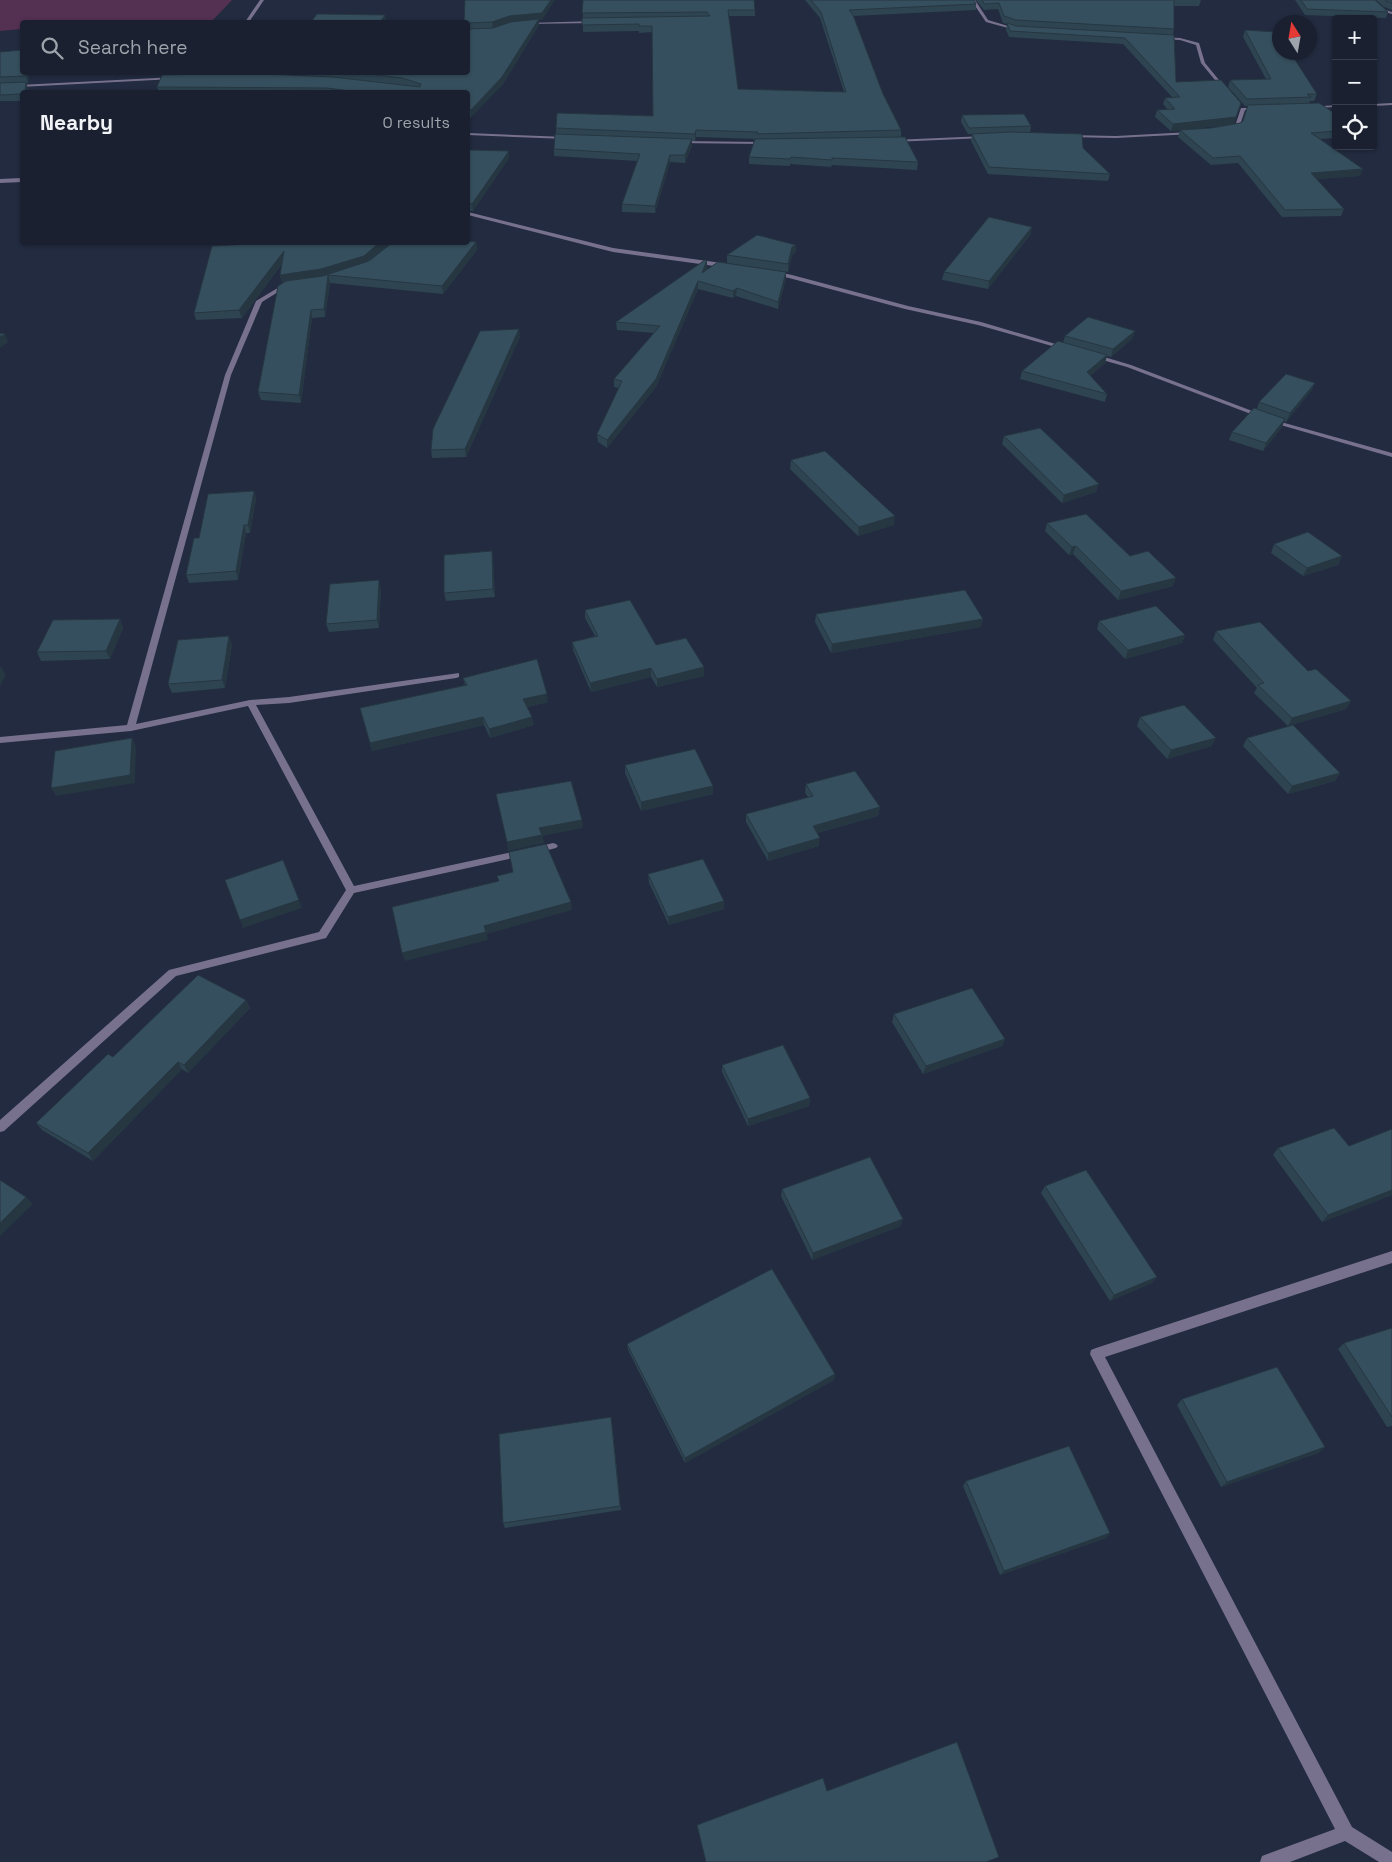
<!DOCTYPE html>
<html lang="en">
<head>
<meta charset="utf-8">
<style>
	body { margin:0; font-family:"Space Grotesk",sans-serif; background:#232838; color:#f1f3f6 }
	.controls { position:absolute; right:15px; top:15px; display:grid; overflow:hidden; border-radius:5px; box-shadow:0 1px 4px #0004 }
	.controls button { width:45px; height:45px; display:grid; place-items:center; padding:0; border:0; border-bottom:1px solid #383e4c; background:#1a2030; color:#f1f3f6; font:25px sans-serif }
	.compass { position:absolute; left:1272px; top:15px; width:45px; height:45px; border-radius:50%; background:#1a2030; box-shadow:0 1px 4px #0004; rotate:349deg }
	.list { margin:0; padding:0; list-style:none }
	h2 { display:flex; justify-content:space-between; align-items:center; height:65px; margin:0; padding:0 20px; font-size:21px }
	h2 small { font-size:16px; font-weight:400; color:#9fa3ab }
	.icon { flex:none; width:28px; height:28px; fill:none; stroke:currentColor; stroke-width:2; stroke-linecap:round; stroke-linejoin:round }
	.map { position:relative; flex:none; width:1392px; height:1862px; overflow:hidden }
	.search { position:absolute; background:#1a2030; box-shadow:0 1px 4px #0004; left:20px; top:20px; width:450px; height:55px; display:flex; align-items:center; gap:12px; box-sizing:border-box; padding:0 18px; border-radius:5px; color:#9fa3ab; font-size:19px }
	.panel { position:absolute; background:#1a2030; box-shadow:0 1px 4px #0004; left:20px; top:90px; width:450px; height:155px; border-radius:5px }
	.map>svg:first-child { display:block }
	.green { fill:#543053 }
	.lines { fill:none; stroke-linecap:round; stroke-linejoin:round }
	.street { fill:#78718d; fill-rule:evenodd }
	.wall { fill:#2e4451; fill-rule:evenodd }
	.shaded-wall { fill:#263742 }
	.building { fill:#364f5e; stroke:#263742 }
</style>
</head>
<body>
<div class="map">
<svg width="1392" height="1862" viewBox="0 0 1392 1862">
	<rect width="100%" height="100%" fill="#222b40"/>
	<path class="green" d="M 0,0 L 232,0 L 211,22 L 22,22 L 22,29 L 0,31 Z"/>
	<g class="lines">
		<path class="street" d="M 260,0 L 264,0 L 249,22 L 245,22 Z
			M 971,0 L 975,0 L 988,20 L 1021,30 L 1019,31 L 986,22 Z
			M 1369,0 L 1373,0 L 1383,9 L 1392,12 L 1392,14 L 1381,11 Z
			M 596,21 L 595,23 L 525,24 L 527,23 Z
			M 1161,37 L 1180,38 L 1199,43 L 1205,63 L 1228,91 L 1224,91 L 1201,63 L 1196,45 L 1180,40 L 1160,39 Z
			M 176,77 L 174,79 L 0,88 L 0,86 Z
			M 1392,103 L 1392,105 L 1373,106 L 1373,104 Z
			M 1336,105 L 1336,107 L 1313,108 L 1311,107 Z
			M 1241,108 L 1261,108 L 1263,109 L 1245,110 L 1239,128 L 1226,130 L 1226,128 L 1235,126 Z
			M 1191,132 L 1193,134 L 1116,138 L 1068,137 L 1066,136 L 1068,135 L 1116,136 Z
			M 468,133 L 566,137 L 568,138 L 566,139 L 468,135 Z
			M 986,136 L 984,138 L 893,142 L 891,141 L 893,140 Z
			M 678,141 L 766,142 L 768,143 L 766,144 L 676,143 Z
			M 22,178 L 22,182 L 0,183 L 0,179 Z
			M 468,212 L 613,248 L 729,264 L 732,266 L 729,268 L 613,252 L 468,215 Z
			M 773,271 L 792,275 L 908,306 L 981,322 L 1069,348 L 1066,350 L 978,325 L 905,309 L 789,278 L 771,274 L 771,272 Z
			M 286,283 L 291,284 L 262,302 L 231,375 L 136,724 L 250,700 L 289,697 L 459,673 L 459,677 L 456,678 L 289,703 L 256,705 L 354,886 L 522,850 L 527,853 L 522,856 L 354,893 L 326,938 L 176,976 L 4,1131 L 0,1132 L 0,1120 L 169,970 L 319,932 L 346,890 L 248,706 L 131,731 L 0,743 L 0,737 L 127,725 L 225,375 L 256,301 Z
			M 1094,354 L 1131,365 L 1281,422 L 1392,453 L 1392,457 L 1277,424 L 1127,367 L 1092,357 L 1092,355 Z
			M 553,843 L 556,844 L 558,846 L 556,848 L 536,853 L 531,850 L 533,848 Z
			M 1392,1251 L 1392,1263 L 1105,1357 L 1352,1827 L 1392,1852 L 1392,1862 L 1379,1862 L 1345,1841 L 1290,1862 L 1260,1862 L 1262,1856 L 1335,1829 L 1090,1354 L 1091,1350 L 1096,1348 Z"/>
	</g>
	<path class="wall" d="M 583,0 L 755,10 L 755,16 L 728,16 L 738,89 L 844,92 L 820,18 L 805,0 L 974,0 L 976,4 L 976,10 L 853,16 L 883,94 L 901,130 L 901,137 L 918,162 L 917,170 L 832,165 L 831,167 L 790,164 L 790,166 L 749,164 L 749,157 L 757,139 L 696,137 L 695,141 L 692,141 L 692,146 L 685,163 L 670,162 L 655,213 L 622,212 L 622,204 L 637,161 L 554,156 L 554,149 L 556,134 L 556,128 L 653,116 L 653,32 L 639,33 L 639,31 L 583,32 Z
		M 976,0 L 1201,0 L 1199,6 L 1174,6 L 1174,29 L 1173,35 L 1176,82 L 1234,124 L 1240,123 L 1243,121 L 1248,106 L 1245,106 L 1228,87 L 1230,80 L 1266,79 L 1243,37 L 1245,30 L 1317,94 L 1314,101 L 1310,101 L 1309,103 L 1336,114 L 1336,138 L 1320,139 L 1360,176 L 1317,179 L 1344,209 L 1341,216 L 1282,217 L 1238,163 L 1211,165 L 1178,137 L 1180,130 L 1171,131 L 1155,117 L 1157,110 L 1168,110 L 1163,104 L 1165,98 L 1172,97 L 1123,44 L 1009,37 L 1006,30 L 1007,24 L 1003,23 L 998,9 L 984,10 ZM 1229,125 L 1211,128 L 1187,129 Z
		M 1295,0 L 1375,0 L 1388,12 L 1386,18 L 1305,15 Z
		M 1376,0 L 1392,0 L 1392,10 L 1384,7 Z
		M 543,19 L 539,20 L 539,25 L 503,84 L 471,117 L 468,116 L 468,92 L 159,92 L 157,87 L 166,75 L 165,72 L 468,72 L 468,22 Z
		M 0,52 L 29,72 L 28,83 L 26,83 L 28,89 L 28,92 L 22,92 L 22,101 L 0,101 Z
		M 962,115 L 1031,126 L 1030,133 L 1083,148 L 1110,174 L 1108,181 L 988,174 L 971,141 L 972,134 L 968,134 L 961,122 Z
		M 468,150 L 509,151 L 509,158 L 473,211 L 468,211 L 469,217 L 468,219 Z
		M 1031,234 L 988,289 L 942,280 L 944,272 Z
		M 287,242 L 388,242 L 388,245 L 367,262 L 476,242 L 477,250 L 443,294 L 330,283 L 325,317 L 312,318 L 301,403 L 261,400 L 258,392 L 284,282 L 282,283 L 280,275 L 282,264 L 242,318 L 196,320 L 194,313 Z
		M 796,245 L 796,252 L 792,255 L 788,272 L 727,263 L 727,255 Z
		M 707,260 L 707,268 L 706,270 L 786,279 L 778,309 L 736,296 L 733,298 L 698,289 L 656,387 L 607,448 L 598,442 L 597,434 L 619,388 L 614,387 L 614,379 L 654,333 L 617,330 L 616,322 Z
		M 1135,331 L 1132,339 L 1111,357 L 1107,356 L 1105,363 L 1090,376 L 1107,394 L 1105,402 L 1020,379 L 1022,371 L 1063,343 L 1065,336 Z
		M 520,337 L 466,457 L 432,458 L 431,450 Z
		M 1315,383 L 1311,391 L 1286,422 L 1284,421 L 1282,427 L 1263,451 L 1229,440 L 1232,432 L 1257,409 L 1259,402 Z
		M 1004,436 L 1099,484 L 1096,492 L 1062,503 L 1002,444 Z
		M 791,460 L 894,525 L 858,536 L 790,469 Z
		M 254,491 L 256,499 L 250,533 L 246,533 L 238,580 L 189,583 L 186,575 L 199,538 Z
		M 1047,523 L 1130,556 L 1173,586 L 1118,600 L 1073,554 L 1069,555 L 1045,531 Z
		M 1274,544 L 1342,556 L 1338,565 L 1303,576 L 1271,553 Z
		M 492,551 L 493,560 L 495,597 L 446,601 L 444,593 Z
		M 381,589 L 379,628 L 329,632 L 326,624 Z
		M 585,610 L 656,645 L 704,667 L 704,676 L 657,687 L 651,677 L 591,692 L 573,650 L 572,642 L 595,636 L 585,618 Z
		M 816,614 L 983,619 L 981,627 L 831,653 L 815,622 Z
		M 120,619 L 123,628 L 110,659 L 41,661 L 37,652 Z
		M 1099,621 L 1185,635 L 1182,643 L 1125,659 L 1097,629 Z
		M 1216,631 L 1308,671 L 1351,701 L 1346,709 L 1288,726 L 1254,693 L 1257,688 L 1213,640 Z
		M 232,645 L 225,688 L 172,693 L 168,684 Z
		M 463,678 L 548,702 L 527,707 L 534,725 L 490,738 L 484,725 L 372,751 L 360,708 L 465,685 Z
		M 1140,717 L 1212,746 L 1167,759 L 1137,726 Z
		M 1247,738 L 1340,773 L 1335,781 L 1288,794 L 1243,746 Z
		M 625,765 L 713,786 L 713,794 L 641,811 L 625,773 Z
		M 806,784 L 880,807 L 878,816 L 817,833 L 819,846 L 768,861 L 746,822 L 746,814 L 808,797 L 805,793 Z
		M 648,874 L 724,909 L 669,925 L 649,883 Z
		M 246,1000 L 250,1008 L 188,1073 L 182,1069 L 93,1161 L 42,1130 L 36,1123 Z
		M 894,1014 L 1005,1039 L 1002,1046 L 923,1074 L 892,1022 Z
		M 722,1065 L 810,1098 L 809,1106 L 748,1126 L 722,1072 Z
		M 1278,1148 L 1392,1195 L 1322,1222 L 1273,1155 Z
		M 1045,1186 L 1157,1277 L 1152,1283 L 1110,1301 L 1041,1193 Z
		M 782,1189 L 901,1226 L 812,1260 L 781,1196 Z
		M 1392,1328 L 1392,1426 L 1387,1427 L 1338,1349 L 1344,1343 Z
		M 627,1344 L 835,1374 L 834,1380 L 685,1463 L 628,1350 Z
		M 1182,1399 L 1325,1447 L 1318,1453 L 1221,1487 L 1177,1405 Z
		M 612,1423 L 621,1510 L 505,1528 L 503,1523 Z
		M 966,1481 L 1110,1533 L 1106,1538 L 1000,1575 L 963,1486 Z"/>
	<path class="shaded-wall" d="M 551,0 L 555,0 L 543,19 L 539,20 L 539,25 L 503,84 L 471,117 L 471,110 L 493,28 L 492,22 Z
		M 385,15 L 386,21 L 385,22 L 380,22 Z
		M 26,72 L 29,72 L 28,83 L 26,76 Z
		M 26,82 L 28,89 L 28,92 L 25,92 Z
		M 1241,103 L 1234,124 L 1171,131 L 1173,124 Z
		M 696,130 L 696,137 L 695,141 L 695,134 Z
		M 692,139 L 692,146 L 685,163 L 685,155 Z
		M 509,151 L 509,158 L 473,211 L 472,204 Z
		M 670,155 L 670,162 L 655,213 L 655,206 Z
		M 1363,169 L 1360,176 L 1309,180 L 1311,173 Z
		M 1032,227 L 1031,234 L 988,289 L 989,281 Z
		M 380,242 L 388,242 L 388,245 L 365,263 L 323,276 L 282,283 L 280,275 Z
		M 476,242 L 477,250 L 443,294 L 442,286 Z
		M 796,245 L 796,252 L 792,255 L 788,272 L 788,264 L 792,247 Z
		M 284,251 L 286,258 L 242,318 L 239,310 Z
		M 707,260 L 707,268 L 702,281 L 702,273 Z
		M 786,272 L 786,279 L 778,309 L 778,302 Z
		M 328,275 L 330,283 L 325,317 L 324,309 Z
		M 698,281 L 698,289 L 656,387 L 607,448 L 607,440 Z
		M 737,288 L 736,296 L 733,298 L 733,291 Z
		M 311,310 L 312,318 L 301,403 L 299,395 Z
		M 519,329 L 520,337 L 466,457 L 465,449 Z
		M 1135,331 L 1132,339 L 1111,357 L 1113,349 Z
		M 5,334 L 8,342 L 0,348 L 0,337 Z
		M 1107,355 L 1105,363 L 1085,380 L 1087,372 Z
		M 1315,383 L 1311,391 L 1286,422 L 1290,413 Z
		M 1285,419 L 1282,427 L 1263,451 L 1266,443 Z
		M 1099,484 L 1096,492 L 1062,503 L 1064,495 Z
		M 254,491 L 256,499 L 250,533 L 248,525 Z
		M 895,516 L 894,525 L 858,536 L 859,527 Z
		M 244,525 L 246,533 L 238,580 L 236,571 Z
		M 1076,546 L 1073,554 L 1069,555 L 1072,547 Z
		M 492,551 L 493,560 L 495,597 L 493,589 Z
		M 1342,556 L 1338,565 L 1303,576 L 1307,568 Z
		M 1176,578 L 1173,586 L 1118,600 L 1121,591 Z
		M 379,580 L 381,589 L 379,628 L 377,620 Z
		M 120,619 L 123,628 L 110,659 L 106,651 Z
		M 983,619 L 981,627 L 831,653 L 832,644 Z
		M 1185,635 L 1182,643 L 1125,659 L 1128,650 Z
		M 229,636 L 232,645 L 225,688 L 222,680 Z
		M 1,666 L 6,675 L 0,686 L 0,669 Z
		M 704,667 L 704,676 L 657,687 L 657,679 Z
		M 651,668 L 651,677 L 591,692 L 590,683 Z
		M 547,694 L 548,702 L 524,708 L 523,699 Z
		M 1351,701 L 1346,709 L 1288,726 L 1292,718 Z
		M 483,717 L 484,725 L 372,751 L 370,743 Z
		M 532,717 L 534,725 L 490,738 L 489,729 Z
		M 132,738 L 136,746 L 135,783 L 56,796 L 51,788 Z
		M 1216,738 L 1212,746 L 1167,759 L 1171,750 Z
		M 1340,773 L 1335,781 L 1288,794 L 1292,786 Z
		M 713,786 L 713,794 L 641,811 L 641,802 Z
		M 880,807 L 878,816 L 812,834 L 813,826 Z
		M 582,820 L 583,828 L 543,836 L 544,843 L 508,851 L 507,842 L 539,828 Z
		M 820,838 L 819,846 L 768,861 L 768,853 Z
		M 299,900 L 302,908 L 243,928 L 240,920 Z
		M 724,901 L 724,909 L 669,925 L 668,917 Z
		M 571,902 L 572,910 L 487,934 L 488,940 L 405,961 L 402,953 L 484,926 Z
		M 246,1000 L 250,1008 L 188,1073 L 184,1065 Z
		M 1005,1039 L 1002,1046 L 923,1074 L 926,1066 Z
		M 178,1062 L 182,1069 L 93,1161 L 88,1153 Z
		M 810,1098 L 809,1106 L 748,1126 L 748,1119 Z
		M 1392,1190 L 1392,1195 L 1322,1222 L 1328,1215 Z
		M 26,1197 L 33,1204 L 0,1236 L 0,1223 Z
		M 903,1219 L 901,1226 L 812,1260 L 813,1253 Z
		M 1157,1277 L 1152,1283 L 1110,1301 L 1114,1295 Z
		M 835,1374 L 834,1380 L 685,1463 L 685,1458 Z
		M 1325,1447 L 1318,1453 L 1221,1487 L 1227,1482 Z
		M 1110,1533 L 1106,1538 L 1000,1575 L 1004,1571 Z"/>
	<path class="building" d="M 465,0 L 551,0 L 542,13 L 509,16 L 492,22 L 468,23 L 464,22 Z
		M 583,0 L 754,0 L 755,10 L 728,10 L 738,89 L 846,92 L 821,12 L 811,0 L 974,0 L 976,4 L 849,10 L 853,15 L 883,94 L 901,130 L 757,134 L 758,132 L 696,130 L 695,134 L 556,128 L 557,113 L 653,116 L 652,26 L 639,26 L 639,24 L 582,25 L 582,18 L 710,16 L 707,12 L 582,13 Z
		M 982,0 L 1174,0 L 1174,29 L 1016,20 L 1004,16 L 999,3 L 984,4 Z
		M 1301,0 L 1375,0 L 1388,12 L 1307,9 Z
		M 1385,0 L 1392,0 L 1392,3 L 1386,1 Z
		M 317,14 L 385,15 L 380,22 L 311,22 Z
		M 539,19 L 502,77 L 471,110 L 468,110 L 468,92 L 358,92 L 327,88 L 157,87 L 162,75 L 242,73 L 333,77 L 420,87 L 421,84 L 402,78 L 351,72 L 468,72 L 468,29 L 493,28 L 511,22 Z
		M 1007,23 L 1016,26 L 1174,35 L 1176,82 L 1221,80 L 1241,103 L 1236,117 L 1173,124 L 1157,110 L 1175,109 L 1165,98 L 1180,97 L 1125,38 L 1010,31 Z
		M 1245,30 L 1277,32 L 1280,35 L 1280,52 L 1290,52 L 1317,94 L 1307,94 L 1311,97 L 1247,99 L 1230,80 L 1271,79 Z
		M 22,50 L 22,72 L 26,72 L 26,76 L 0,77 L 0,52 Z
		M 26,82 L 25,92 L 22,92 L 22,94 L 0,95 L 0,83 Z
		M 1319,103 L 1336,114 L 1336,131 L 1311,133 L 1363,169 L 1311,173 L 1344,209 L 1285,210 L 1240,156 L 1213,158 L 1180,130 L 1211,128 L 1240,123 L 1243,121 L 1248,105 Z
		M 1024,114 L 1031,126 L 969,128 L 962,115 Z
		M 1011,132 L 1082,134 L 1083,148 L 1110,174 L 989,167 L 972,134 Z
		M 555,134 L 692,139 L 685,155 L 670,155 L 655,206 L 622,204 L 640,154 L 554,149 Z
		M 905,137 L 918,162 L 832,158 L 832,160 L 791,157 L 790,159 L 749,157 L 755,139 Z
		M 468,150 L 509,151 L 472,204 L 468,203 Z
		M 989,217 L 1032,227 L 989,281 L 944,272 Z
		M 757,235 L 796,245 L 792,247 L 788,264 L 727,255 Z
		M 468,241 L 476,242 L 442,286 L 328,275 L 324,309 L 311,310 L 299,395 L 258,392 L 278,286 L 286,281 L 323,276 L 369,261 L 393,242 L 468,242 Z
		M 287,242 L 380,242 L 364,256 L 321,269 L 280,275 L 284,251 L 239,310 L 194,313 L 212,246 Z
		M 705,260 L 707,260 L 702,273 L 718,262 L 786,272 L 778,302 L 737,288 L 733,291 L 698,281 L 656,379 L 607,440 L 597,434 L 622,381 L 614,379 L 660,326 L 616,322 Z
		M 1088,317 L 1135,331 L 1113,349 L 1065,336 Z
		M 519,329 L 465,449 L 431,450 L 433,429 L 480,331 Z
		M 0,333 L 5,334 L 0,337 Z
		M 1058,341 L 1107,355 L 1087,372 L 1107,394 L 1022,371 Z
		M 1286,374 L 1315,383 L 1290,413 L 1259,402 Z
		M 1254,408 L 1285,419 L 1266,443 L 1232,432 Z
		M 1040,428 L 1099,484 L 1064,495 L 1004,436 Z
		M 825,451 L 895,516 L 859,527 L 791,460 Z
		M 254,491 L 248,525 L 244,525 L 236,571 L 186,575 L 194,538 L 199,538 L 208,494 Z
		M 1086,514 L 1130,556 L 1148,551 L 1176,578 L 1121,591 L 1076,546 L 1072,547 L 1047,523 Z
		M 1308,532 L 1342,556 L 1307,568 L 1274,544 Z
		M 492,551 L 493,589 L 444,593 L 444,555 Z
		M 379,580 L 377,620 L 326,624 L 330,584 Z
		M 965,590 L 983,619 L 832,644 L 816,614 Z
		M 630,600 L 656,645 L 686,638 L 704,667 L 657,679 L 651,668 L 590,683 L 572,642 L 598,636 L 585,610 Z
		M 1156,606 L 1185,635 L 1128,650 L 1099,621 Z
		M 120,619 L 106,651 L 37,652 L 53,620 Z
		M 1260,622 L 1308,671 L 1316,669 L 1351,701 L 1292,718 L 1258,685 L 1264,683 L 1216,631 Z
		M 229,636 L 222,680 L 168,684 L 178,640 Z
		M 537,659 L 547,694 L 523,699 L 532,717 L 489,729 L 483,717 L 370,743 L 360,708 L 467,685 L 463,678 Z
		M 1184,705 L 1216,738 L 1171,750 L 1140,717 Z
		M 1293,725 L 1340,773 L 1292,786 L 1247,738 Z
		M 132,738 L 130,775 L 51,788 L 55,751 Z
		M 695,749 L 713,786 L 641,802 L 625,765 Z
		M 855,771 L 880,807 L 813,826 L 820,838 L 768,853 L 746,814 L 813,796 L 806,784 Z
		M 571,781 L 582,820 L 539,828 L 542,835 L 507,842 L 496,794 Z
		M 546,844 L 571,902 L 484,926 L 486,932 L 402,953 L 392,907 L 499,881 L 497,876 L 513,872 L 509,852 Z
		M 703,859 L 724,901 L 668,917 L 648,874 Z
		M 283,860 L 299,900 L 240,920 L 225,880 Z
		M 198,975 L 246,1000 L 184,1065 L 178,1062 L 88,1153 L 36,1123 L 108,1054 L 113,1057 Z
		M 972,988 L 1005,1039 L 926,1066 L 894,1014 Z
		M 783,1045 L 810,1098 L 748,1119 L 722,1065 Z
		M 1334,1128 L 1349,1146 L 1392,1129 L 1392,1190 L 1328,1215 L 1278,1148 Z
		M 870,1157 L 903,1219 L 813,1253 L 782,1189 Z
		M 1086,1170 L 1157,1277 L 1114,1295 L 1045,1186 Z
		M 0,1180 L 26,1197 L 0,1223 Z
		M 772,1269 L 835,1374 L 685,1458 L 627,1344 Z
		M 1392,1328 L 1392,1417 L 1344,1343 Z
		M 1277,1367 L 1325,1447 L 1227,1482 L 1182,1399 Z
		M 611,1417 L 620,1506 L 503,1523 L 499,1434 Z
		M 1069,1446 L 1110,1533 L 1004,1571 L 966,1481 Z
		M 957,1742 L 999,1857 L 986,1862 L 706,1862 L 697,1825 L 823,1778 L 827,1791 Z"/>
</svg>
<div class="controls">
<button>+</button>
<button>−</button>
<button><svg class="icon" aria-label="locate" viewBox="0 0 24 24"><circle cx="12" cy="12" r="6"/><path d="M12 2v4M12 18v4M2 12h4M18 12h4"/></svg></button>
</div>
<svg class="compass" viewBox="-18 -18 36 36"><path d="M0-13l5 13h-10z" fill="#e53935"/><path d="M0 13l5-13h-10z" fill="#9fa3ab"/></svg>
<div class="search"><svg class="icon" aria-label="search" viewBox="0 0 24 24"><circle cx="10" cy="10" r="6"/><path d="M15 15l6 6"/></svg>Search here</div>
<section class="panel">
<h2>Nearby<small>0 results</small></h2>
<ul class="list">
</ul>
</section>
</div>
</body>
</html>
